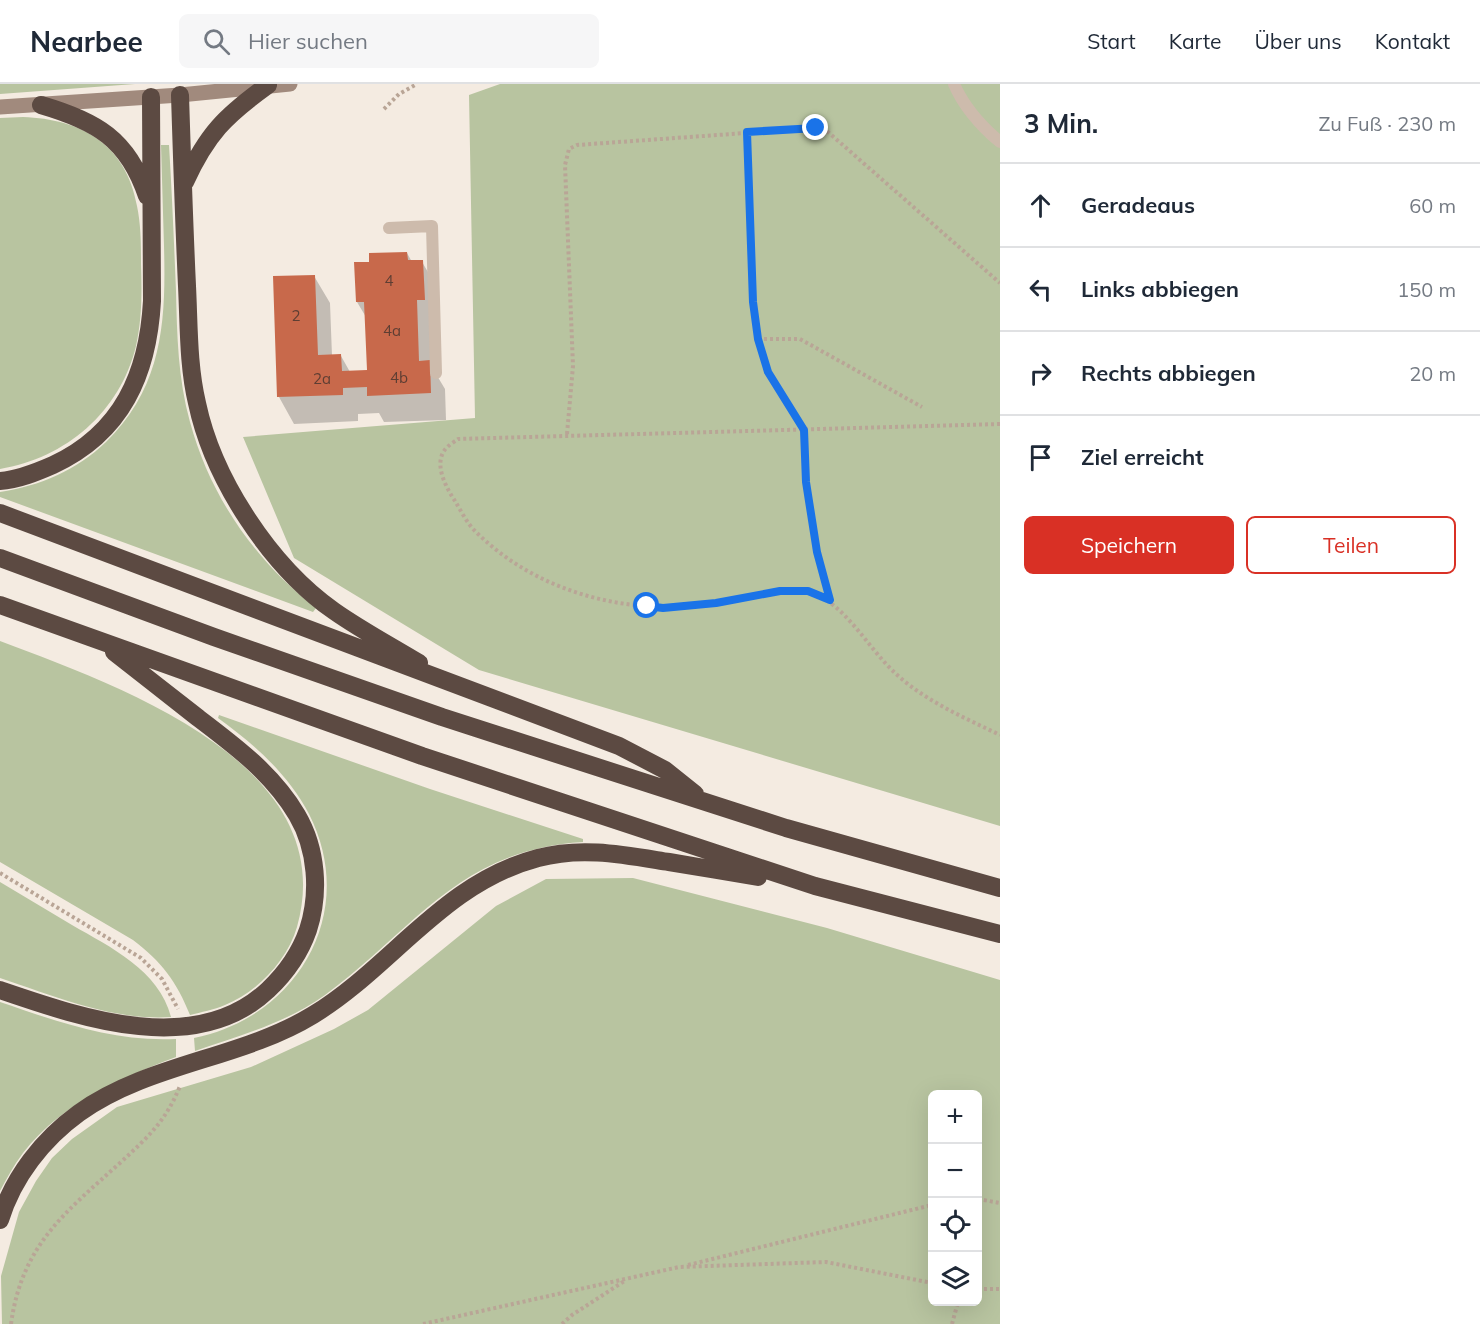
<!DOCTYPE html>
<html lang="de">
<head>
<meta charset="utf-8">
<style>
	body { margin:0; font-family:Mulish,sans-serif; background:#f6f6f7; color:#1f2937 }
	.controls { position:absolute; right:18px; bottom:18px; display:grid; overflow:hidden; border-radius:9px; box-shadow:0 6px 24px #0002 }
	.controls button { width:54px; height:54px; display:grid; place-items:center; padding:0; border:0; border-bottom:2px solid #e0e1e3; background:#fff; color:#1f2937; font:30px sans-serif }
	.stop { position:absolute; width:18px; height:18px; margin:-14px; border:4px solid #1a73e8; border-radius:50%; background:#fff }
	.stop.end { background:#1a73e8; border-color:#fff; box-shadow:0 2px 6px #0008 }
	.list { margin:0; padding:0; list-style:none }
	h2 { display:flex; justify-content:space-between; align-items:center; height:78px; margin:0; padding:0 24px; font-size:26px }
	h2 small { font-size:20px; font-weight:400; color:#747a83 }
	.list li { display:grid; grid-template-columns:39px 1fr auto; gap:18px; align-items:center; box-sizing:border-box; height:84px; padding:0 24px; border-top:2px solid #e0e1e3 }
	.list b { display:block; font-size:22px; white-space:nowrap }
	.list em { font-size:20px; font-style:normal; color:#747a83 }
	.actions { display:flex; gap:12px; padding:18px 24px }
	.actions a { flex:1; padding:14px 0; border:2px solid #d93025; border-radius:9px; text-align:center; font-size:21px; color:#d93025 }
	.actions .main { background:#d93025; color:#fff }
	.icon { flex:none; width:33px; height:33px; fill:none; stroke:currentColor; stroke-width:2; stroke-linecap:round; stroke-linejoin:round }
	.map { position:relative; flex:none; width:1000px; height:1240px; overflow:hidden }
	header { display:flex; align-items:center; gap:36px; box-sizing:border-box; height:84px; padding:0 30px; background:#fff; border-bottom:2px solid #e0e1e3 }
	header strong { font-size:28px }
	nav { display:flex; gap:33px; margin-inline-start:auto; font-size:21px }
	.search { width:420px; height:54px; background:#f6f6f7; display:flex; align-items:center; gap:15px; box-sizing:border-box; padding:0 21px; border-radius:9px; color:#747a83; font-size:22px }
	main { display:flex }
	aside { flex:1; background:#fff }
	.map>svg:first-child { display:block }
	.green { fill:#b8c4a0; fill-rule:evenodd }
	.shadow { fill:#0003 }
	.building { fill:#c8694b }
	.lines { fill:none; stroke-linecap:round; stroke-linejoin:round }
	.path { stroke:#b9a596; stroke-width:4; stroke-dasharray:3 3; stroke-linecap:butt }
	.service { stroke:#cdbbac; stroke-width:12 }
	.secondary { stroke:#a18a7d; stroke-width:15 }
	.motorway { stroke:#5c4a42; stroke-width:18 }
	.route { stroke:#1a73e8; stroke-width:8 }
	.labels { text-anchor:middle; stroke-width:4.5; stroke-linejoin:round; paint-order:stroke }
	.number-label { font-size:15px; fill:#5e3e33 }
</style>
</head>
<body>
<header>
<strong>Nearbee</strong>
<div class="search"><svg class="icon" aria-label="search" viewBox="0 0 24 24"><circle cx="10" cy="10" r="6"/><path d="M15 15l6 6"/></svg>Hier suchen</div>
<nav><a>Start</a><a>Karte</a><a>Über uns</a><a>Kontakt</a></nav>
</header>
<main>
<div class="map">
<svg width="1000" height="1240" viewBox="0 0 1000 1240">
	<rect width="100%" height="100%" fill="#f4ebe1"/>
	<path class="green" d="M 0,0 L 135,0 L 0,10 Z
		M 500,0 L 1000,0 L 1000,742 L 479,586 L 294,474 L 243,353 L 475,334 L 469,11 Z
		M 23,33 C 81,35 126,60 137,122 C 141,141 141,161 141,180 C 142,208 142,235 136,262 C 120,328 66,374 0,385 L 0,34 Z
		M 161,61 L 169,61 C 172,110 174,158 176,207 C 177,251 178,295 190,338 C 210,412 255,477 316,524 L 313,528 L 0,413 L 0,408 C 40,402 77,386 106,358 C 163,302 166,237 164,162 C 163,129 162,95 161,61 Z
		M 0,557 C 116,601 343,679 297,843 C 287,877 257,908 225,921 C 214,926 201,928 190,931 C 177,898 161,877 133,856 L 0,778 Z
		M 219,631 L 430,705 L 583,755 L 583,758 C 458,766 415,845 325,911 C 286,939 239,952 195,967 L 194,954 C 298,933 359,828 309,730 C 288,690 254,660 218,634 Z
		M 633,794 L 827,844 L 1000,896 L 1000,1240 L 2,1240 L 1,1192 L 19,1128 L 36,1097 L 52,1074 L 72,1055 L 117,1023 L 251,983 L 334,945 L 368,926 L 496,822 L 546,795 ZM 932,1010 L 978,1010 L 978,1218 L 932,1218 Z
		M 0,798 C 24,812 48,827 72,841 C 110,863 159,886 171,933 C 113,937 54,912 0,894 Z
		M 0,918 C 59,938 113,958 176,955 L 176,973 C 116,996 53,1023 16,1079 C 10,1088 5,1098 0,1107 Z"/>
	<path class="shadow" d="M 407,169 L 412,178 L 422,178 L 438,205 L 433,285 L 445,305 L 446,336 L 384,338 L 379,329 L 358,330 L 358,337 L 294,340 L 279,313 L 314,192 L 330,219 L 332,272 L 341,272 L 350,288 L 368,287 L 366,233 L 357,218 L 371,179 Z"/>
	<path class="building" d="M 407,168 L 408,176 L 423,176 L 425,216 L 417,216 L 419,277 L 430,276 L 431,309 L 367,312 L 367,303 L 343,304 L 343,311 L 277,313 L 273,192 L 315,191 L 318,271 L 341,270 L 342,287 L 367,286 L 364,218 L 356,218 L 354,178 L 369,178 L 369,169 Z"/>
	<g class="lines">
		<path class="path" d="M 384,25 L 399,10 L 417,0
			M 747,49 L 753,218 L 758,255 L 768,288 L 804,346 L 806,398 L 817,468 L 829,515
			M 758,255 L 800,255 L 922,323
			M 1000,340 L 458,355 C 454,358 447,362 444,367 C 434,382 447,405 455,417 C 461,427 467,439 475,447 C 538,510 631,533 718,519 C 742,515 790,500 811,508 C 846,521 868,564 895,589 C 925,617 963,633 1000,651
			M 567,350 L 573,282 L 565,81 L 569,65 L 577,61 L 816,44 L 828,48 L 1000,199
			M 0,789 L 141,874 L 162,895 L 178,925
			M 978,1115 L 1000,1119
			M 688,1181 L 932,1121
			M 978,1205 L 1000,1205
			M 11,1240 C 22,1160 66,1128 121,1078 C 148,1053 166,1037 180,1002
			M 423,1240 L 679,1183 L 826,1178 L 932,1199
			M 562,1240 L 572,1231 L 626,1196
			M 952,1240 L 958,1218"/>
		<path class="service" d="M 954,0 C 964,23 981,42 1000,58
			M 389,144 L 432,142 L 436,289"/>
		<path class="secondary" d="M 0,23 L 180,11 L 290,0"/>
		<path class="motorway" d="M 180,11 C 182,75 184,138 187,202 C 189,241 188,281 197,319 C 213,395 270,482 334,527 C 361,546 391,562 419,579
			M 41,21 C 96,37 128,55 147,112
			M 185,98 C 207,50 225,32 268,1
			M 0,397 C 18,396 37,388 53,381 C 122,349 148,290 152,217 L 151,13
			M 0,429 L 619,662 L 665,686 L 695,710
			M 0,474 L 214,553 L 442,633 L 786,744 L 1000,804
			M 0,521 L 422,672 L 815,802 L 1000,850
			M 0,906 C 82,934 196,974 268,906 C 286,889 300,869 308,846 C 320,809 317,765 297,731 C 273,690 234,661 197,633 C 169,611 142,590 114,568
			M 0,1136 C 13,1093 43,1055 79,1029 C 149,979 241,975 313,931 C 392,883 443,799 538,774 C 582,762 625,771 669,778 C 699,783 728,788 758,793"/>
	</g>
	<g class="lines">
		<path class="route" d="M 647,522 L 663,524 L 716,519 L 780,507 L 808,507 L 830,516 L 817,468 L 806,398 L 804,346 L 768,288 L 758,255 L 753,218 L 747,48 L 816,44"/>
	</g>
	<g class="labels">
		<g class="number-label">
			<text x="389" y="202">4</text>
			<text x="296" y="237">2</text>
			<text x="392" y="252">4a</text>
			<text x="399" y="299">4b</text>
			<text x="322" y="300">2a</text>
		</g>
	</g>
</svg>
<div class="controls">
<button>+</button>
<button>−</button>
<button><svg class="icon" aria-label="locate" viewBox="0 0 24 24"><circle cx="12" cy="12" r="6"/><path d="M12 2v4M12 18v4M2 12h4M18 12h4"/></svg></button>
<button><svg class="icon" aria-label="layers" viewBox="0 0 24 24"><path d="M12 4l9 5-9 5-9-5zM3 14l9 5 9-5"/></svg></button>
</div>
<div class="stop" style="left:647px;top:522px"></div>
<div class="stop end" style="left:816px;top:44px"></div>
</div>
<aside>
<h2>3 Min.<small>Zu Fuß · 230 m</small></h2>
<ul class="list">
<li><svg class="icon" aria-label="ahead" viewBox="0 0 24 24"><path d="M12 20V5M6 11l6-6 6 6"/></svg><div><b>Geradeaus</b></div><em>60 m</em></li>
<li><svg class="icon" aria-label="left" viewBox="0 0 24 24"><path d="M17 20v-9H6M10 6l-5 5 5 5"/></svg><div><b>Links abbiegen</b></div><em>150 m</em></li>
<li><svg class="icon" aria-label="right" viewBox="0 0 24 24"><path d="M7 20v-9h11M14 6l5 5-5 5"/></svg><div><b>Rechts abbiegen</b></div><em>20 m</em></li>
<li><svg class="icon" aria-label="arrive" viewBox="0 0 24 24"><path d="M6 21V4h12l-3 4 3 4H6"/></svg><div><b>Ziel erreicht</b></div></li>
</ul>
<div class="actions"><a class="main">Speichern</a><a>Teilen</a></div>
</aside>
</main>
</body>
</html>
